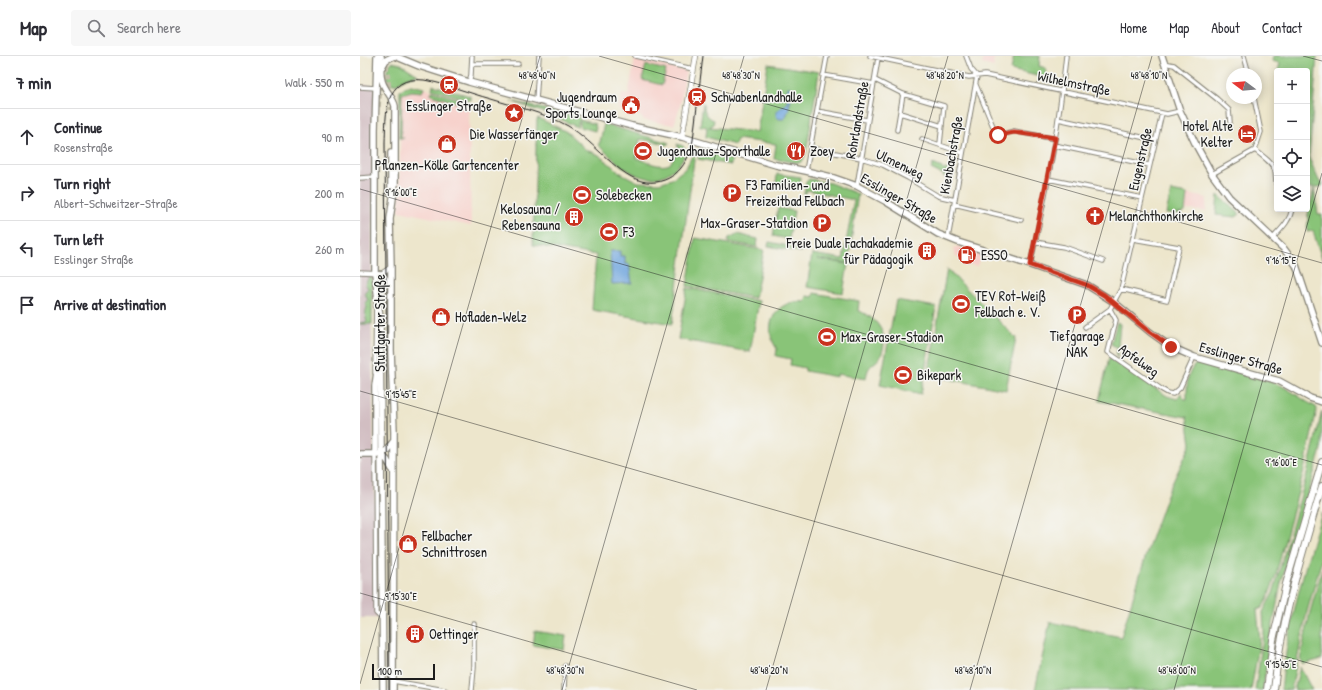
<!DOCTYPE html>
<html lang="en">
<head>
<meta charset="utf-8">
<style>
	body { margin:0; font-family:"Patrick Hand",sans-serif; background:#f7f7f7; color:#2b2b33 }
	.controls { position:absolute; right:12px; top:12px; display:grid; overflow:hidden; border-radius:4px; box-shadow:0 2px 10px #0003 }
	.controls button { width:36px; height:36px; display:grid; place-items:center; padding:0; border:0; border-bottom:1px solid #e1e1e2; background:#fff; color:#2b2b33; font:20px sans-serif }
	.compass { position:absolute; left:866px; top:12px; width:36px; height:36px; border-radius:50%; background:#fff; box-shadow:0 2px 10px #0003; rotate:286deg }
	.scale { position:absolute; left:12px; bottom:10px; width:63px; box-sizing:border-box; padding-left:4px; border:2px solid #1c1c1c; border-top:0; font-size:11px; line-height:14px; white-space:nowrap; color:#1c1c1c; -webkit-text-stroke:3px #f6f6f2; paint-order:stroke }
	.stop { position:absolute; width:12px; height:12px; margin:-9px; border:3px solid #c8321e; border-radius:50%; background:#fff }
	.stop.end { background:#c8321e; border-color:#fff; box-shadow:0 1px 4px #0008 }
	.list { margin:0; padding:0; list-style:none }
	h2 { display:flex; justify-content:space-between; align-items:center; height:52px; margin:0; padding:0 16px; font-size:17px }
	h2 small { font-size:13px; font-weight:400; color:#7c7c81 }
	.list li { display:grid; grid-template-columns:26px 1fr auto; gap:12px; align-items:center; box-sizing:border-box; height:56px; padding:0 16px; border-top:1px solid #e1e1e2 }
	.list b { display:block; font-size:15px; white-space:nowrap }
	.list p { margin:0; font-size:13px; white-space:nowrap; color:#7c7c81 }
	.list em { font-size:13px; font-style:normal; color:#7c7c81 }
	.icon { flex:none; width:22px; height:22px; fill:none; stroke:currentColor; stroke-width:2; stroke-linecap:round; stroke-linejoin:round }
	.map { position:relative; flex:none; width:962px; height:634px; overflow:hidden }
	header { display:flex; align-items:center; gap:24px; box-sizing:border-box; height:56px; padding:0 20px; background:#fff; border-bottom:1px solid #e1e1e2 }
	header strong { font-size:19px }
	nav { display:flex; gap:22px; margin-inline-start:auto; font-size:14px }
	.search { width:280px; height:36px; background:#f7f7f7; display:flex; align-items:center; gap:10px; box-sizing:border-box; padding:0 14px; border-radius:4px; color:#7c7c81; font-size:15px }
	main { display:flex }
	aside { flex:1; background:#fff }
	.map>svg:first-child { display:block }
	.built { fill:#f7d0ca }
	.industrial { fill:#d2bec2 }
	.green { fill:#89c478; stroke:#52704a }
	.water { fill:#71a6de; stroke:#46617d }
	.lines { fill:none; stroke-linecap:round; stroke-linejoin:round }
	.secondary-tunnel { stroke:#c3bea9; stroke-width:5.5; stroke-dasharray:5.5 3; stroke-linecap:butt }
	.minor-casing { stroke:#848174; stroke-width:5.5 }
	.tertiary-casing { stroke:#848174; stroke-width:6 }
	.secondary-casing { stroke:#848174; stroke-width:8 }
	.trunk-casing { stroke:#848174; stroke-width:8 }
	.minor { stroke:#fff; stroke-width:3.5 }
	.tertiary { stroke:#fff; stroke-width:4.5 }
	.secondary { stroke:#fff; stroke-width:5.5 }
	.trunk { stroke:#fff; stroke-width:6 }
	.tram { stroke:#1c1c1c; stroke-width:1 }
	.route { stroke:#c8321e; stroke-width:5 }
	.ticks { fill:none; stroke:#1c1c1c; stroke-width:1; stroke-opacity:0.45 }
	.labels { text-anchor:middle; stroke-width:3; stroke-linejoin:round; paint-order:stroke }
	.street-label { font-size:14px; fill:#1c1c1c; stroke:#f6f6f2 }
	.poi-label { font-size:14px; fill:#1c1c1c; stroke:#f6f6f2; text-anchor:start }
	.ticks-label { font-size:10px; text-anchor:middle; fill:#1c1c1c; stroke:#f6f6f2; stroke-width:3; stroke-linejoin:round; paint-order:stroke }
</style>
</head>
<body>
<header>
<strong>Map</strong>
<div class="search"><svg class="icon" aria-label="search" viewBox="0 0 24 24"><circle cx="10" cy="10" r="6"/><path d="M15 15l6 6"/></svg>Search here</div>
<nav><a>Home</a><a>Map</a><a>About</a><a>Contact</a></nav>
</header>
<main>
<aside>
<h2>7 min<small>Walk · 550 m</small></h2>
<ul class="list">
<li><svg class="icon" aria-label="ahead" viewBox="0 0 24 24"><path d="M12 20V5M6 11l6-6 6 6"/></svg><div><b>Continue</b><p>Rosenstraße</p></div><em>90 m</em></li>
<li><svg class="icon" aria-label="right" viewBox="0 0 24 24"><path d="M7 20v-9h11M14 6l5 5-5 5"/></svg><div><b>Turn right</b><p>Albert-Schweitzer-Straße</p></div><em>200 m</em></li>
<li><svg class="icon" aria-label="left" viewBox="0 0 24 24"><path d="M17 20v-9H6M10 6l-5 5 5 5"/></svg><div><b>Turn left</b><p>Esslinger Straße</p></div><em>260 m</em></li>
<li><svg class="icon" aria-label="arrive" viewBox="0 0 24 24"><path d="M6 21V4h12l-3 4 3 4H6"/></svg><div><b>Arrive at destination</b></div></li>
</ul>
</aside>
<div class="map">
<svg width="962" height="634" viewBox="0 0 962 634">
	<rect width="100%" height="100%" fill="#f6f6f2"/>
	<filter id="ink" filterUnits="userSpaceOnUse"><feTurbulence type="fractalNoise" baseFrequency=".025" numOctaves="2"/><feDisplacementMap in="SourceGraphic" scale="8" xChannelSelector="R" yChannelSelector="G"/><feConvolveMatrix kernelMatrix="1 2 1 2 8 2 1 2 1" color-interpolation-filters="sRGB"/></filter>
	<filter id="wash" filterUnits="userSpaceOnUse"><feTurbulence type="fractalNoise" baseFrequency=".012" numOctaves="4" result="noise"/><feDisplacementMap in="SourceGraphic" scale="16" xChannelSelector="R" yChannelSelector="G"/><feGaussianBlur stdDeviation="0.9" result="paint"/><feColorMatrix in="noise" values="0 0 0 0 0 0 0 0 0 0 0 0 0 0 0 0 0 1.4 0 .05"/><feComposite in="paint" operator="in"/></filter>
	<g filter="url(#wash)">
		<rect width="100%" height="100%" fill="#ede6cc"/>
		<path class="built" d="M 624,0 L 633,0 L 635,3 L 633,4 L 634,11 L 622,8 Z
			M 275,3 L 326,15 L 320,50 L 314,69 L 284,64 L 280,60 L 258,53 L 262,38 L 268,39 Z
			M 51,29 L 57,30 L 109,46 L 111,170 L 39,155 L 41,36 Z
			M 827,138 L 847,142 L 846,155 L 825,154 Z
			M 597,190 L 621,197 L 617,210 L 609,209 L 596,200 L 593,194 L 594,192 L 596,192 Z"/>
		<path class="industrial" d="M 0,29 L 15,29 L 11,246 L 17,562 L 0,562 Z"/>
		<path class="green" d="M 654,0 L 680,0 L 679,10 L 686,12 L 686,17 L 687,18 L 686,22 L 651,14 Z
			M 913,0 L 957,0 L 949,102 L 959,125 L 962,127 L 962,130 L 954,132 L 947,131 L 947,15 L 918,15 L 920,7 L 912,5 Z
			M 32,6 L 41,8 L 58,19 L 48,21 L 34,29 L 33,27 L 30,29 C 26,23 25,10 32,6 Z
			M 408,8 L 459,16 L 446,97 L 443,104 L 439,107 L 414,103 L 416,88 L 377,83 L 375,89 L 346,81 L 347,71 L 340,70 L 343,47 L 344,47 C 343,54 347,62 354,64 L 353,69 L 349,71 L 397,76 Z
			M 286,9 L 306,14 L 302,29 L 282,24 Z
			M 51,29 L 64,32 L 62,36 L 52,35 L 42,38 L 41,81 L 44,82 L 39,82 L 40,35 L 45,31 Z
			M 73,29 L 110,40 L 110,44 L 72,33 Z
			M 72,35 L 109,46 L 109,50 L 71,39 Z
			M 151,45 L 220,62 L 217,71 L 196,61 Z
			M 178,62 L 207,76 L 226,94 L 239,99 L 259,116 L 278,126 L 299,127 L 312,123 L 326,112 L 334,96 L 335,97 L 312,268 L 232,254 L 236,199 L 173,189 L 177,63 Z
			M 220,64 L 235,68 L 235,70 L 236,71 L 235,75 L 220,71 Z
			M 244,68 L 309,87 L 307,89 L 298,86 L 280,83 L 276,102 C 287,105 299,113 310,108 L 315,99 L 320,98 L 317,88 L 323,90 L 326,96 C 322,106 315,114 305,119 C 279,131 256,105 238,89 L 240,86 Z
			M 340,94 L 372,104 L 371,109 L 338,103 Z
			M 573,108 L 582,112 L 584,114 L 585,113 L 593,115 L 592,123 L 583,120 L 584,117 L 581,118 L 571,113 Z
			M 417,118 L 441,121 L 440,128 L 436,131 L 416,128 Z
			M 449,123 L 470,127 L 498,138 L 488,207 L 457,203 L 488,208 L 483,237 L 447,231 L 452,198 L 483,203 L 494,144 L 447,134 L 445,139 L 444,138 L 446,126 Z
			M 954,133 L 958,158 L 962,158 L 962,203 L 953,175 L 947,176 L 948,158 Z
			M 811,135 L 827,138 L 825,156 L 819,158 L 806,158 Z
			M 858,139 L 880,158 L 876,161 L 856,159 Z
			M 418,152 L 434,155 L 429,183 L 413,180 Z
			M 377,178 L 398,183 L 397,191 L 368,186 L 369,182 Z
			M 335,182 L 404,194 L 395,242 L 327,230 Z
			M 409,186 L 442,193 L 441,196 L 408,190 Z
			M 587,213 L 656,282 L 646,334 L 568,319 Z
			M 10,219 L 12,222 L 12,268 L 0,268 L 0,267 L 6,266 L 7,265 C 5,260 5,256 7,251 L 5,247 L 8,243 L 4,237 L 8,232 L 5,228 Z
			M 327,232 L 399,245 L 390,296 L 318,283 Z
			M 454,237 L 499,245 L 498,255 C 518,261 531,281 520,301 C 517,306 510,309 508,314 C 507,317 506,321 506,323 L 477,318 L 477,321 L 445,315 L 445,312 L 430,309 L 431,303 L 416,300 L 417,293 C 401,270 416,242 445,246 L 447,240 L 453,241 Z
			M 536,244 L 576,251 L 561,338 L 520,329 Z
			M 757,266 L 760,268 L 757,302 L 756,297 L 758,292 L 751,288 Z
			M 749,302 L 807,340 L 817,343 L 821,337 L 824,343 L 827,343 C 827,329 826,316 838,306 C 864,313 897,319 922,330 C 934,336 944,345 956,351 L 957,353 L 944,414 L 915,522 L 907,544 L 902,552 L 897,554 L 900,584 L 891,634 L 675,634 L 690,566 L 761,581 L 790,486 L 808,436 L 831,388 L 827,361 L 739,345 Z
			M 962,355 L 962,387 L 960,397 L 921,527 L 910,584 L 903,634 L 895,634 L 904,576 L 903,556 L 913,537 L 947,418 Z
			M 962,457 L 962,503 L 947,556 L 931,634 L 921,634 C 927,573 943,515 962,457 Z
			M 962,513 L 962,603 L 943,608 L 940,604 L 950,556 Z
			M 175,575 L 206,580 L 204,594 L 173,589 Z
			M 940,611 L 952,634 L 934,634 Z"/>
		<path class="water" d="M 428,31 L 430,31 L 433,37 C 429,45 430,56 424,63 L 419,63 L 416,60 C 416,52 422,52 426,48 C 429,42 426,37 428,31 Z
			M 250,195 L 260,195 L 260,200 L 265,200 L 265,208 L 269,208 L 272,227 L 252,228 Z"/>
	</g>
	<g filter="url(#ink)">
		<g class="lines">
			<path class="secondary-tunnel" d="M 25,0 L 31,54
				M 18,51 L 21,22"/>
			<g class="minor-casing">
				<path id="minor" d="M 275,0 L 333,13
					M 510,0 L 609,21 L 625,19 L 807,58 L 820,55
					M 884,0 L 889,18
					M 804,7 L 814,9 L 857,43 L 869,54 L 870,66
					M 112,8 L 158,8
					M 463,19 L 514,28
					M 515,24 L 543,38 L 584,50 L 580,88
					M 109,26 L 111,19 L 112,0
					M 616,29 L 637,80 L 654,75 L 695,83
					M 0,31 L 16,32
					M 176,44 L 179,0
					M 457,55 L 507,64
					M 540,57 L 582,70
					M 802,57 L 761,233 L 750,253 L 756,264 L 748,296 L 801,333 L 808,337 L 813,338 L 820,332 L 834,301
					M 698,63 L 795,84
					M 537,74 L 543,38
					M 562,83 L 603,97
					M 694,89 L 789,109
					M 450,92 L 501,102 L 523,109 L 548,122 L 578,140 L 595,144
					M 895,94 C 902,100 914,107 915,116 C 916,121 915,125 917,130
					M 446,115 L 467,0
					M 852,118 L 895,94 L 901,76 L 894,42
					M 0,122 L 15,121
					M 688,123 L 782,142
					M 497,130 L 518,2
					M 594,148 L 661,164
					M 588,182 L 617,20 L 611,13 L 606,0
					M 913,182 C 921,173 930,165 932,153
					M 675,186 L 704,191 L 743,205
					M 670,209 C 686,140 699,70 706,0
					M 0,216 L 22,217 L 31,211
					M 23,217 L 30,228
					M 761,233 L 807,244 L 819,191 L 773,183
					M 725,271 L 750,253
					M 15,317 L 16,241
					M 15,398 L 16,550 L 16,557 L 22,563
					M 33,625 L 85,634
					M 112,634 L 114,611 L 114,568
					M 204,634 L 205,610"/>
			</g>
			<g class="tertiary-casing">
				<path id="tertiary" d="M 322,81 L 336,0"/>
			</g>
			<g class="secondary-casing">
				<path id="secondary" d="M 17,0 L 15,74 L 15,217 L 20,262 L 23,634
					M 21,0 C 22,8 19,17 22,25 C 25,35 33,41 35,50 L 35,128 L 30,163 L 31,211 L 31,294 L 34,376 L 33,634
					M 35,0 L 59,10 L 109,26 L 272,70 L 322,81 L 416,109 L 446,115 L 471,121 L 497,130 L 525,145 L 578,178 L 598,186 L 670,209 L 727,229 L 754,246 L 790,276 L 811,291 L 834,301 L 919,325 L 950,342 L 962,346
					M 802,0 L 820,55 L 836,89 L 852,118 L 869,141 L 924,193 L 936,209 L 962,287
					M 22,11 L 26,4 L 34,0
					M 31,137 L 31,97
					M 0,398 L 21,398 L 27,404 L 32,413
					M 15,398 L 15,330 L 17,316
					M 21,398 L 27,394 L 33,386"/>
			</g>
			<g class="trunk-casing">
				<path id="trunk" d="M 907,634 L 913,584 L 926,528 L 962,406
					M 914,634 C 921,564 942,498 962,430"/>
			</g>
			<use href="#minor" class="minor"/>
			<use href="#tertiary" class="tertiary"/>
			<use href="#secondary" class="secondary"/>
			<use href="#trunk" class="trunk"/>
			<path class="tram" d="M 29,634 L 25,87 C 26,59 23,19 64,24 C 87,28 109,37 131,43 C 157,51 185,57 208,70 C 234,85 259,122 286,126 C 313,129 329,108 333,84 L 343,0"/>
		</g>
	</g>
	<g class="lines" filter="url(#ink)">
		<path class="route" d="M 638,79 L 654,76 L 695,82 L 670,209 L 727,229 L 744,239 L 790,276 L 811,291"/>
	</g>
	<path class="ticks" d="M 239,0 L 962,207M 943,0 L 962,5M 0,133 L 962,409M 0,335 L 962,611M 0,537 L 337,634M 0,628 L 180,0M 202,634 L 384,0M 406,634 L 588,0M 610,634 L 792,0M 814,634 L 962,117"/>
	<defs>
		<g id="station-disc" transform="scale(1)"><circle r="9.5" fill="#c8321e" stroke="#f6f6f2"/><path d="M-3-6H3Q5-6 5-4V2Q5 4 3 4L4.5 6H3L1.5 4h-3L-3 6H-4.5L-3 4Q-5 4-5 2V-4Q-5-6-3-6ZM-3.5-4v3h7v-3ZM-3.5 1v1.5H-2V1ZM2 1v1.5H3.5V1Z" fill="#fff"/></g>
		<g id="civic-disc" transform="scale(1)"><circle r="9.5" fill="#c8321e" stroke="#f6f6f2"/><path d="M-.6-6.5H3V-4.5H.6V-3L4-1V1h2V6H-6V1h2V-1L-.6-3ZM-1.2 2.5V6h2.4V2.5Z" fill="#fff"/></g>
		<g id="sight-disc" transform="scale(1)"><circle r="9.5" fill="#c8321e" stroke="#f6f6f2"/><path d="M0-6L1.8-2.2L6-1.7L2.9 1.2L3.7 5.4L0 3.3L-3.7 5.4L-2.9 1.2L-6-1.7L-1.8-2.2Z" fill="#fff"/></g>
		<g id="hotel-disc" transform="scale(1)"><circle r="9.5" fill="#c8321e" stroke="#f6f6f2"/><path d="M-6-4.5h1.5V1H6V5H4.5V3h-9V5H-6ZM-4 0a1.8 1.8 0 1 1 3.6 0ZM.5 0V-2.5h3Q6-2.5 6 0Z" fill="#fff"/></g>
		<g id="shop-disc" transform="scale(1)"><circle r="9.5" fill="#c8321e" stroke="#f6f6f2"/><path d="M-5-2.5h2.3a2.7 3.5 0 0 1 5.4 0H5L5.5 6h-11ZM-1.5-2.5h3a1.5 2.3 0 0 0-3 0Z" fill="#fff"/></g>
		<g id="stadium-disc" transform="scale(1)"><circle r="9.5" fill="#c8321e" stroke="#f6f6f2"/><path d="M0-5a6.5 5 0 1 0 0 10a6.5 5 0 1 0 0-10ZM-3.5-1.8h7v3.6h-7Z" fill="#fff"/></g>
		<g id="restaurant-disc" transform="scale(1)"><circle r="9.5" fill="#c8321e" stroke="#f6f6f2"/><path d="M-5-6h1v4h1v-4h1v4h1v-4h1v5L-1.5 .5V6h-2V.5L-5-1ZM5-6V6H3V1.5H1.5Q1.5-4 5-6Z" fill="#fff"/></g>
		<g id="parking-disc" transform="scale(1)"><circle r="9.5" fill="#c8321e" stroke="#f6f6f2"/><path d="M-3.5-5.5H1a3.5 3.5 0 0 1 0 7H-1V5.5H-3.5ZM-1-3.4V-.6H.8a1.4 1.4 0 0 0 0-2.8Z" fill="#fff"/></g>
		<g id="church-disc" transform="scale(1)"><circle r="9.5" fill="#c8321e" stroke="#f6f6f2"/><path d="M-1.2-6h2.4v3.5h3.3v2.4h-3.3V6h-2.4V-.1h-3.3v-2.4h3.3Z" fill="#fff"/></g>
		<g id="building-disc" transform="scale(1)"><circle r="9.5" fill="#c8321e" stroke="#f6f6f2"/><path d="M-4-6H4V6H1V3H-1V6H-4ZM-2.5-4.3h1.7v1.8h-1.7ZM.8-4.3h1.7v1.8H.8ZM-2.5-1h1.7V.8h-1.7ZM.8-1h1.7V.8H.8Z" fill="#fff"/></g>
		<g id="fuel-disc" transform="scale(1)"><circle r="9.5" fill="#c8321e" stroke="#f6f6f2"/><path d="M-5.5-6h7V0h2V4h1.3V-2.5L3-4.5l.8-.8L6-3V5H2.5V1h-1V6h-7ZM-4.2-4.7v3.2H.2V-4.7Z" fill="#fff"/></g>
	</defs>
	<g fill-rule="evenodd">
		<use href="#station-disc" x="89" y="29"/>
		<use href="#station-disc" x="337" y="41"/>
		<use href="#civic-disc" x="271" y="49"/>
		<use href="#sight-disc" x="154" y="57"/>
		<use href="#hotel-disc" x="887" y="78"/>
		<use href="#shop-disc" x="87" y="88"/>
		<use href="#stadium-disc" x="283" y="95"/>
		<use href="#restaurant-disc" x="436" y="95"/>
		<use href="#parking-disc" x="372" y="137"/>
		<use href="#stadium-disc" x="222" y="139"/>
		<use href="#church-disc" x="735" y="160"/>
		<use href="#building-disc" x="214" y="161"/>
		<use href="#parking-disc" x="462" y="167"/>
		<use href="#stadium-disc" x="249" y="176"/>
		<use href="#building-disc" x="567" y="195"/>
		<use href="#fuel-disc" x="607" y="199"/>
		<use href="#stadium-disc" x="601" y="248"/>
		<use href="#parking-disc" x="717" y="259"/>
		<use href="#shop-disc" x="81" y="261"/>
		<use href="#stadium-disc" x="467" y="281"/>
		<use href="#stadium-disc" x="543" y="319"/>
		<use href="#shop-disc" x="48" y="488"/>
		<use href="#building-disc" x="55" y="578"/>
	</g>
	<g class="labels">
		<g class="street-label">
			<text transform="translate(714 27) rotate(12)" y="5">Wilhelmstraße</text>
			<text transform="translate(497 64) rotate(-80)" y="5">Rohrlandstraße</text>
			<text transform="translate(591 99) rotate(-80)" y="5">Kienbachstraße</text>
			<text transform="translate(780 103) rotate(-77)" y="5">Eugenstraße</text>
			<text transform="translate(540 108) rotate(26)" y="5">Ulmenweg</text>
			<text transform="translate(539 142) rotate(30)" y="5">Esslinger Straße</text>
			<text transform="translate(20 267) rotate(-90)" y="5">Stuttgarter Straße</text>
			<text transform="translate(881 302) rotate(16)" y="5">Esslinger Straße</text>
			<text transform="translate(779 304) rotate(36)" y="5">Apfelweg</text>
		</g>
		<g class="poi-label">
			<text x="257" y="46" text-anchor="end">Jugendraum<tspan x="257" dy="16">Sports Lounge</tspan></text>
			<text x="351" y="46">Schwabenlandhalle</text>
			<text x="89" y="55" text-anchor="middle">Esslinger Straße</text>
			<text x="873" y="75" text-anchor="end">Hotel Alte<tspan x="873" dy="16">Kelter</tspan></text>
			<text x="154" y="83" text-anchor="middle">Die Wasserfänger</text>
			<text x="297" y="100">Jugendhaus-Sporthalle</text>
			<text x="450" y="100">Zoey</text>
			<text x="87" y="114" text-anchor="middle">Pflanzen-Kölle Gartencenter</text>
			<text x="386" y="134">F3 Familien- und<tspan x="386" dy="16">Freizeitbad Fellbach</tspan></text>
			<text x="236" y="144">Solebecken</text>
			<text x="200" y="158" text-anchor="end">Kelosauna /<tspan x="200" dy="16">Rebensauna</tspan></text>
			<text x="749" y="165">Melanchthonkirche</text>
			<text x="448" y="172" text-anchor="end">Max-Graser-Statdion</text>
			<text x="263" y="181">F3</text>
			<text x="553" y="192" text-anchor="end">Freie Duale Fachakademie<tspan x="553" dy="16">für Pädagogik</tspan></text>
			<text x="621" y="204">ESSO</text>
			<text x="615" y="245">TEV Rot-Weiß<tspan x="615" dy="16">Fellbach e. V.</tspan></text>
			<text x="95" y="266">Hofladen-Welz</text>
			<text x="717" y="285" text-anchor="middle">Tiefgarage<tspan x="717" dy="16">NAK</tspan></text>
			<text x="481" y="286">Max-Graser-Stadion</text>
			<text x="557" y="324">Bikepark</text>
			<text x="62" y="485">Fellbacher<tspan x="62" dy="16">Schnittrosen</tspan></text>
			<text x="69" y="583">Oettinger</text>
		</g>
	</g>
	<g class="ticks-label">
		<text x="177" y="23">48°48'40"N</text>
		<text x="381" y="23">48°48'30"N</text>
		<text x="585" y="23">48°48'20"N</text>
		<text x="789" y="23">48°48'10"N</text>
		<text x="41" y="140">9°16'00"E</text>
		<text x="921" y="208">9°16'15"E</text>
		<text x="41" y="342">9°15'45"E</text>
		<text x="921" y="410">9°16'00"E</text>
		<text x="41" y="544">9°15'30"E</text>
		<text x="921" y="612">9°15'45"E</text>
		<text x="205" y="618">48°48'30"N</text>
		<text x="409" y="618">48°48'20"N</text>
		<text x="613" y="618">48°48'10"N</text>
		<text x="817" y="618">48°48'00"N</text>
	</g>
</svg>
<div class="controls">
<button>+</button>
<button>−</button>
<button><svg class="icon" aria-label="locate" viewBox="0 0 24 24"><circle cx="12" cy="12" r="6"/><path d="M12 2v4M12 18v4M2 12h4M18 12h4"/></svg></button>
<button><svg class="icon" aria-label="layers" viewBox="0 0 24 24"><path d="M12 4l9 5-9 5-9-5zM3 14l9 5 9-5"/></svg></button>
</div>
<svg class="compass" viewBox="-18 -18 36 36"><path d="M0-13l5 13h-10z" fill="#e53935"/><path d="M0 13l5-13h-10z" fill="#7c7c81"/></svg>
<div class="scale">100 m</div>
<div class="stop" style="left:638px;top:79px"></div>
<div class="stop end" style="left:811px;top:291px"></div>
</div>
</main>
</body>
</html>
